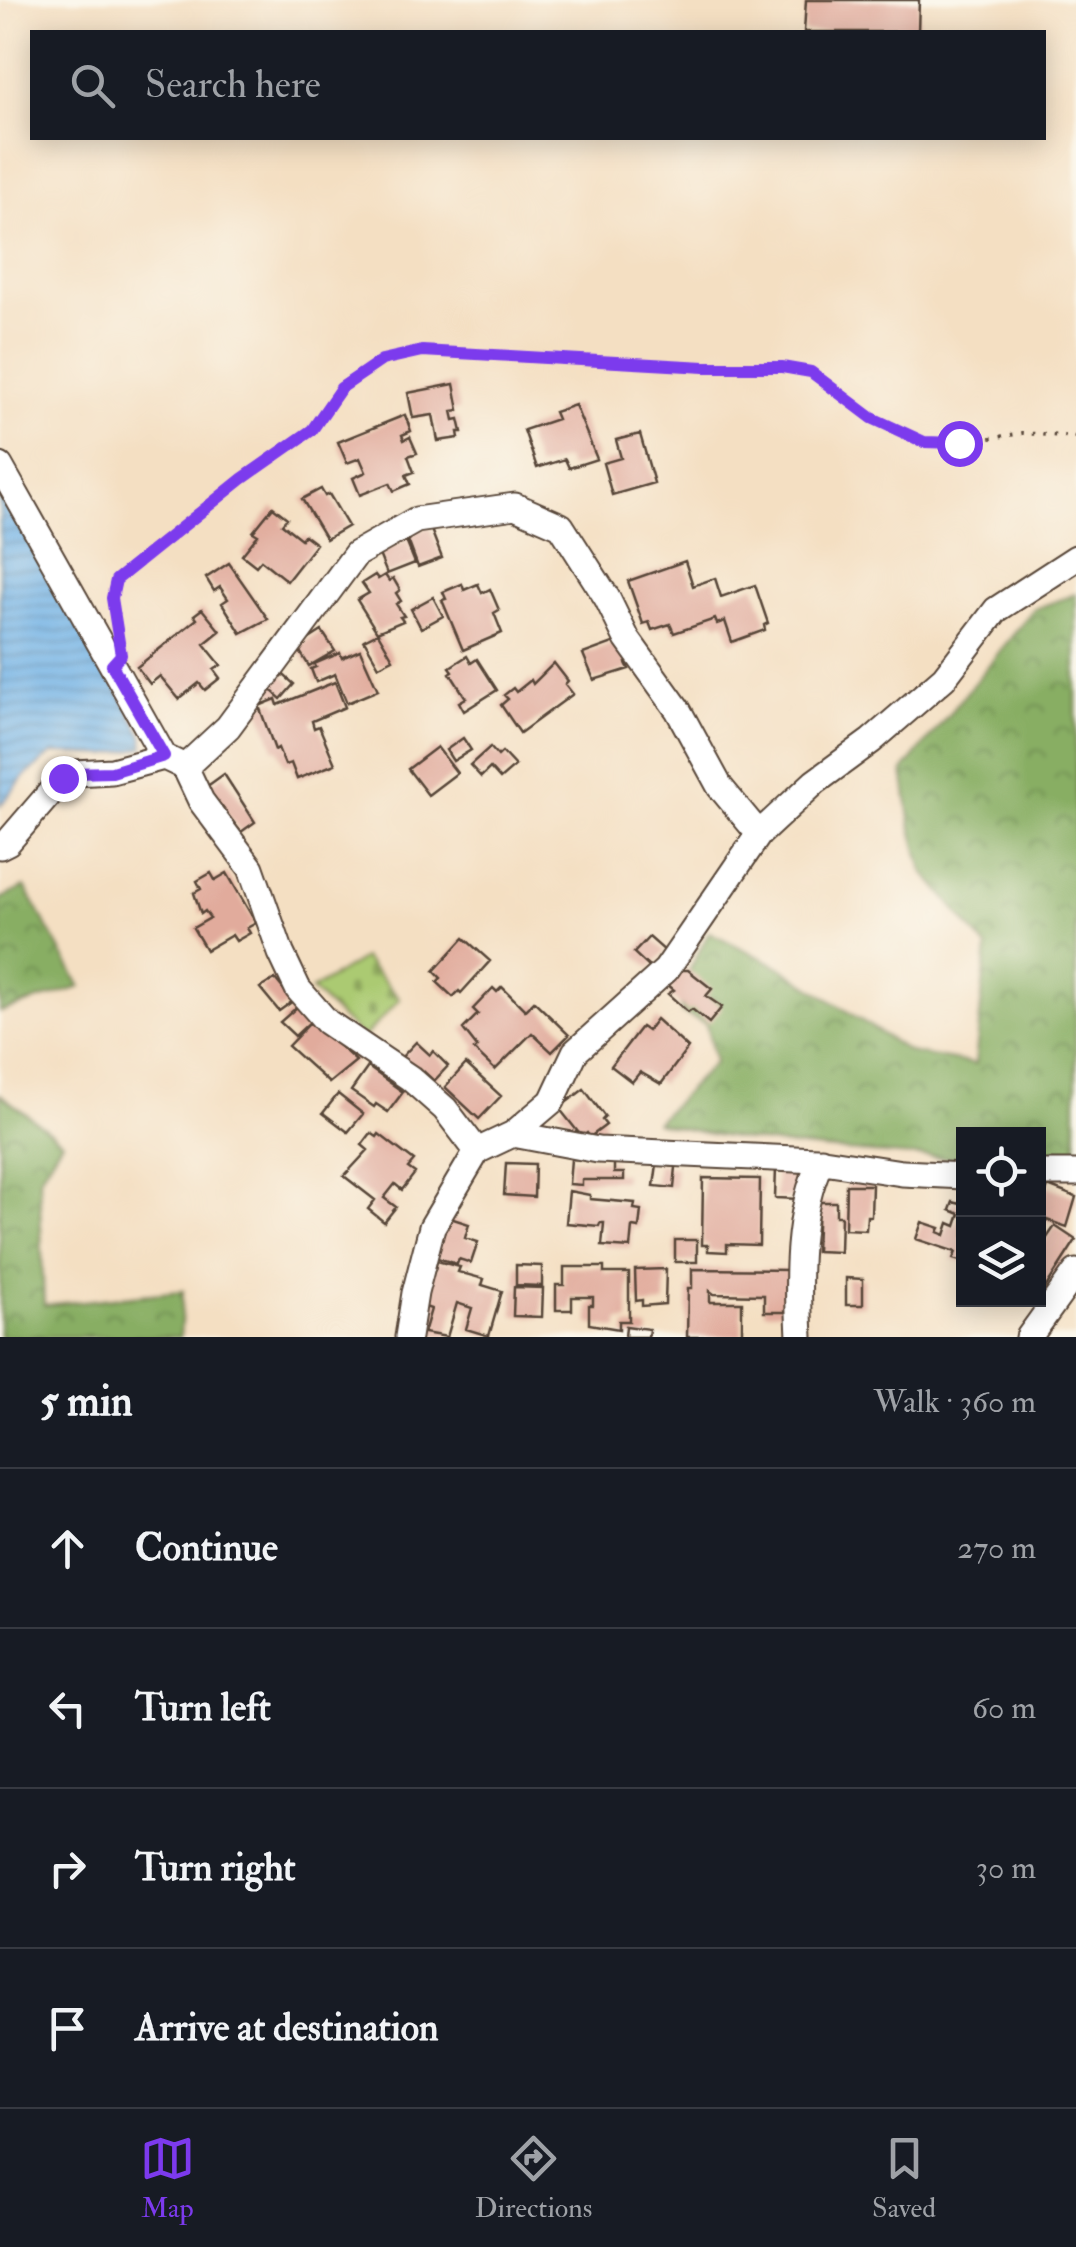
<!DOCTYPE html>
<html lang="en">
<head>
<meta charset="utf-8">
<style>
	body { margin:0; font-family:"IM FELL Double Pica",serif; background:#242831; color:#f1f3f6 }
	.controls { position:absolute; right:30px; bottom:30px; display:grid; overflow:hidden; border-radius:0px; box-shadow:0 5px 25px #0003 }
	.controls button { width:90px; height:90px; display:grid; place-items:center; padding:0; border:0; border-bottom:2px solid #363941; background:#171b24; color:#f1f3f6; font:50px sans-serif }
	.stop { position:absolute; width:30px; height:30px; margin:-22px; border:8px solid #7c3aed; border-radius:50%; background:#fff }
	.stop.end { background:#7c3aed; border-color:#fff; box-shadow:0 2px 10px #0008 }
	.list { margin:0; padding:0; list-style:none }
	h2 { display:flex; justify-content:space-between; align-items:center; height:130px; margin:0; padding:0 40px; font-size:42px }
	h2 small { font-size:32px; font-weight:400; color:#9ea1a6 }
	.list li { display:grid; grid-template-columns:65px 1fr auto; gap:30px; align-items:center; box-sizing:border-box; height:160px; padding:0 40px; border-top:2px solid #363941 }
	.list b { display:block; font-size:38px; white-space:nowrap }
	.list em { font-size:32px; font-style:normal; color:#9ea1a6 }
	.icon { flex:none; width:55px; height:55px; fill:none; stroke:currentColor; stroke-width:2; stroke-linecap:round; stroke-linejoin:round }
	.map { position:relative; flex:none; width:1076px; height:1337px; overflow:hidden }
	.search { position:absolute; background:#171b24; box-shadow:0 5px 25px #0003; left:30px; right:30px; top:30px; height:110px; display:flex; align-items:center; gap:25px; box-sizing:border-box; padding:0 35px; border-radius:0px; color:#9ea1a6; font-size:38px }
	.sheet { height:770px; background:#171b24 }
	nav { display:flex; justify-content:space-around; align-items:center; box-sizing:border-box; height:140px; border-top:2px solid #363941; background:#171b24; font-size:28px; color:#9ea1a6 }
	nav a { display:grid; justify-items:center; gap:5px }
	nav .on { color:#7c3aed }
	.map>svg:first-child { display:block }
	.forest { fill:url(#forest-crowns); stroke:#626c41; stroke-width:2.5 }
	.cemetery { fill:url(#cemetery-stones); stroke:#737a48; stroke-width:2.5 }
	.water { fill:url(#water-rules); stroke:#566e82; stroke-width:2.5 }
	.building { fill:#e1ab9c }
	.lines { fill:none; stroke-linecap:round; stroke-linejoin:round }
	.minor-casing { stroke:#574537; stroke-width:29 }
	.path { stroke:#574537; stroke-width:4; stroke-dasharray:2.5 8; stroke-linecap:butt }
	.minor { stroke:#fff; stroke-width:25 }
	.route { stroke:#7c3aed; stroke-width:12 }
</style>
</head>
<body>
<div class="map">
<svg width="1076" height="1337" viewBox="0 0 1076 1337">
	<defs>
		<pattern id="forest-crowns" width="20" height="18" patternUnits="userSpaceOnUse" patternTransform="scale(2.5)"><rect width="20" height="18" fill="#88ae64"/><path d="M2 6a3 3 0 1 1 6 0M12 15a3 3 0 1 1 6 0" fill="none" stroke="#708e52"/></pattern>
		<pattern id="cemetery-stones" width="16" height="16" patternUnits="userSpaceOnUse" patternTransform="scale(2.5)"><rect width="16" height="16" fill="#abca72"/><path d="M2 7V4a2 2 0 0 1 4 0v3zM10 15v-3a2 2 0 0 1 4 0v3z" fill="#8ca45d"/></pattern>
		<pattern id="water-rules" width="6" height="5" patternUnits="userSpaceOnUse" patternTransform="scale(2.5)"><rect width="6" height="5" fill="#72b2e6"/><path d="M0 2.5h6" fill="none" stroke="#5f91ba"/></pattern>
	</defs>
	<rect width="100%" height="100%" fill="#fbf7ec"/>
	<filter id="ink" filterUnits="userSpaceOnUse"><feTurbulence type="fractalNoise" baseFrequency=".01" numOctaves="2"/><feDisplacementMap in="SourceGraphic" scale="20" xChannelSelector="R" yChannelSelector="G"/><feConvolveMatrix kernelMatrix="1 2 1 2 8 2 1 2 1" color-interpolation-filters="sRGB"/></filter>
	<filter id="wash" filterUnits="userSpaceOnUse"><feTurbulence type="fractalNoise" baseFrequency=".0048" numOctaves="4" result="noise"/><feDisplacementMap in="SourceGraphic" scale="40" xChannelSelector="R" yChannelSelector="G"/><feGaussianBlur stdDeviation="2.25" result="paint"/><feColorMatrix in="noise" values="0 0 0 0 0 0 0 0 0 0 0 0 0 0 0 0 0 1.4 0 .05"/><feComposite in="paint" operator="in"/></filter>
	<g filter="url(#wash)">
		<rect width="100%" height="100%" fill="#f4dfc2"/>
		<path class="forest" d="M 1076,594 L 1076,1152 L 1039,1154 L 1038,1134 L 964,1134 L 963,1159 C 860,1152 756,1148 656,1122 L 715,1062 L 706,1024 L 682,1013 L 679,991 L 709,932 L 782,968 L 909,1052 L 975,1064 L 987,948 L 923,871 L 911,825 L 903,771 L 1034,609 Z
			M 25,887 L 81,987 L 0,1012 L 0,899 Z
			M 0,1094 L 62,1141 L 39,1178 L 44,1305 L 183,1291 L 180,1337 L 0,1337 Z"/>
		<path class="cemetery" d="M 363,958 L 400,999 L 363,1038 L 311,990 Z"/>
		<path class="water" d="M 0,480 L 143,735 L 144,747 L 107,755 L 53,753 L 24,777 L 0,806 Z"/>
		<g id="blocks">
			<path class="building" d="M 806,0 L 919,0 L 918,32 L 804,32 Z
				M 454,384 L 459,410 L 452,411 L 454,420 L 459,419 L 462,432 L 458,432 L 459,438 L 438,441 L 433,415 L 413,418 L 408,393 Z
				M 575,405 L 597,459 L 569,468 L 565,459 L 537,468 L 524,430 L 557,419 L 554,412 Z
				M 405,415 L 411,431 L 402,435 L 404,440 L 410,437 L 417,453 L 408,456 L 414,472 L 406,475 L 410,484 L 394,491 L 390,483 L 360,495 L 353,478 L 366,472 L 360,458 L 347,463 L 338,442 Z
				M 640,434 L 654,483 L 612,495 L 603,463 L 621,458 L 616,440 Z
				M 321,489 L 325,496 L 329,494 L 348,526 L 326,539 L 302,499 Z
				M 273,507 L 287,518 L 282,524 L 301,539 L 304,535 L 316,544 L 287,581 L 261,560 L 256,566 L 242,555 L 258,535 L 253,532 Z
				M 430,527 L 442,558 L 418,567 L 406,535 Z
				M 406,541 L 415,563 L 387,574 L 378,552 Z
				M 685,561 L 693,586 L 715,578 L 721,597 L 755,585 L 768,623 L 764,625 L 765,630 L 732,642 L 725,621 L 717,624 L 715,619 L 674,633 L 670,624 L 652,630 L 649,622 L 643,624 L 628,581 Z
				M 229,563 L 268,619 L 241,633 L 222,603 L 228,599 L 220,587 L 214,591 L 206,578 Z
				M 375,575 L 378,579 L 385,575 L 389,581 L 393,578 L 400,590 L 396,593 L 401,601 L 396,604 L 404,616 L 400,617 L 403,621 L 377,632 L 357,600 L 369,593 L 362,583 Z
				M 462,584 L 464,590 L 478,584 L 482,593 L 490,589 L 499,610 L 494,613 L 502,633 L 463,650 L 442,600 L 446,599 L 443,592 Z
				M 433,597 L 443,616 L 421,628 L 411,609 Z
				M 202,609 L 220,631 L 204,644 L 221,665 L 214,670 L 220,678 L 205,690 L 199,683 L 179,699 L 160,676 L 150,684 L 137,667 L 197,619 L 194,615 Z
				M 322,631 L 335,651 L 309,666 L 297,647 Z
				M 378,633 L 393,659 L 379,666 L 364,640 Z
				M 621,640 L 630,661 L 626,663 L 629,669 L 594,680 L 583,654 Z
				M 360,650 L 378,690 L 347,703 L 335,674 L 316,682 L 311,669 L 316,667 L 314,664 L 340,653 L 342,658 Z
				M 467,656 L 471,663 L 477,659 L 497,690 L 464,711 L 459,702 L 466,698 L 450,673 L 453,671 L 450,667 Z
				M 554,663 L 568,681 L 565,684 L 573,694 L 520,733 L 501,705 L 508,699 L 504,695 L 513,688 L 516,692 L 531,680 L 533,684 Z
				M 278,670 L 294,684 L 281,699 L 265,685 Z
				M 335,682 L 345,707 L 312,721 L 314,728 L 319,726 L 335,764 L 297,779 L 291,763 L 285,765 L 278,748 L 275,750 L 259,706 L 276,699 L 278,705 Z
				M 463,738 L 471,750 L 453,761 L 446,750 Z
				M 437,747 L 457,773 L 428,795 L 408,769 Z
				M 490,747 L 498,756 L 502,752 L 515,766 L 500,779 L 490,768 L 481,777 L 470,765 Z
				M 224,774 L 255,822 L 241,832 L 206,787 Z
				M 211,873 L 215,880 L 227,873 L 256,923 L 247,928 L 250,933 L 236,941 L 232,935 L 206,950 L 193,928 L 210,918 L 205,911 L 201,914 L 194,893 L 201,889 L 197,881 Z
				M 649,937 L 665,951 L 650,968 L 634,953 Z
				M 464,938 L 490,961 L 461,993 L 459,991 L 453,997 L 437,982 L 441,978 L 434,971 Z
				M 678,970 L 688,970 L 712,989 L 706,996 L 722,1007 L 709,1023 L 692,1009 L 688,1012 L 668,994 L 674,990 L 667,984 Z
				M 275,979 L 293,1001 L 279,1011 L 260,988 Z
				M 502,987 L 525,1010 L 534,1001 L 569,1035 L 552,1052 L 532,1033 L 495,1070 L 474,1050 L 477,1047 L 463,1029 L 478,1014 L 473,1009 L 493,988 L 497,992 Z
				M 297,1007 L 311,1021 L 295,1036 L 280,1022 Z
				M 656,1019 L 688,1048 L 661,1084 L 640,1072 L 632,1082 L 611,1066 L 641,1027 L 647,1031 Z
				M 312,1021 L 356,1061 L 329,1083 L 288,1046 Z
				M 416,1042 L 430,1055 L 433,1051 L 448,1066 L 434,1081 L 420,1068 L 416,1072 L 401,1058 Z
				M 466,1064 L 501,1096 L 479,1119 L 445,1087 Z
				M 368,1067 L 403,1092 L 388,1112 L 376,1104 L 374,1107 L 351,1091 Z
				M 584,1089 L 605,1117 L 602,1120 L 606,1125 L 590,1137 L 587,1133 L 582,1137 L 559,1108 Z
				M 338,1094 L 363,1114 L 348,1132 L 323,1113 Z
				M 371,1133 L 377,1137 L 379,1134 L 414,1161 L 408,1168 L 415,1173 L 402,1190 L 395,1184 L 384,1198 L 396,1207 L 384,1222 L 368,1209 L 375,1200 L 344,1176 L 368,1150 L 362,1145 Z
				M 571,1159 L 614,1161 L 614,1173 L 624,1173 L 624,1180 L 582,1180 L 582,1185 L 569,1184 Z
				M 506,1163 L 535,1164 L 534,1197 L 504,1195 Z
				M 657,1164 L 676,1167 L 674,1188 L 654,1186 Z
				M 776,1168 L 802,1169 L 801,1199 L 775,1198 Z
				M 703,1178 L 760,1179 L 759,1245 L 727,1244 L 727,1252 L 708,1251 L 708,1245 L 702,1245 Z
				M 846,1185 L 872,1185 L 871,1216 L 867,1216 L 866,1230 L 845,1229 Z
				M 1048,1186 L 1076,1197 L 1067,1227 L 1038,1217 Z
				M 569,1191 L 590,1195 L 590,1199 L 635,1203 L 634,1209 L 641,1210 L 639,1228 L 632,1227 L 630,1248 L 602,1246 L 604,1223 L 600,1223 L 599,1226 L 566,1223 Z
				M 818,1202 L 836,1202 L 836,1216 L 841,1216 L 840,1252 L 816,1251 Z
				M 953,1202 L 964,1205 L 964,1262 L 953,1259 L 956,1252 L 916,1239 L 922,1222 L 940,1228 L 938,1232 L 945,1235 L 949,1223 L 956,1226 L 960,1214 L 950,1210 Z
				M 447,1217 L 469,1224 L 465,1238 L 478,1242 L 471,1263 L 459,1259 L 457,1264 L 434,1257 Z
				M 1055,1226 L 1076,1240 L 1038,1299 L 1038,1251 Z
				M 675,1240 L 697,1240 L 697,1262 L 675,1262 Z
				M 437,1261 L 460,1267 L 458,1272 L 484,1279 L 482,1285 L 502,1291 L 489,1336 L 466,1329 L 472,1308 L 457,1303 L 447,1337 L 424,1333 L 431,1309 L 422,1306 L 431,1269 L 435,1270 Z
				M 516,1265 L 542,1266 L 542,1286 L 516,1285 Z
				M 564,1267 L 604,1267 L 604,1273 L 629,1273 L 629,1321 L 619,1321 L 619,1329 L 589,1324 L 589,1305 L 593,1305 L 593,1297 L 572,1297 L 572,1310 L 556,1310 L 556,1285 L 564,1285 Z
				M 666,1269 L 665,1304 L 642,1306 L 642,1300 L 636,1301 L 635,1270 Z
				M 692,1269 L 788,1270 L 787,1312 L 764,1312 L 764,1295 L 714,1294 L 710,1291 L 710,1302 L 742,1302 L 742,1337 L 687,1337 L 688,1288 L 692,1288 Z
				M 846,1278 L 863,1279 L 863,1305 L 846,1305 Z
				M 514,1287 L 543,1288 L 542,1317 L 513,1316 Z
				M 626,1326 L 649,1329 L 648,1337 L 625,1337 Z"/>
		</g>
	</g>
	<g filter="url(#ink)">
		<use href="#blocks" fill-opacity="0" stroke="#574537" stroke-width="2.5"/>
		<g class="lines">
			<g class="minor-casing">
				<path id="minor" d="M 0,466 L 164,757 L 185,767 L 201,801 L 251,868 L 281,953 L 298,989 L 327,1022 L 410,1078 L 445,1109 L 477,1151
					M 185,767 L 228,727 L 356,554 L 416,520 L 515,506 L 561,526 L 607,598 L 627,639 L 678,710 L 720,787 L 759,834
					M 0,846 L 8,842 L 63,778 L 75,773 L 112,771 L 164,757
					M 513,1134 L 598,1150 L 817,1160 L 902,1173 L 964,1176
					M 1038,1173 L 1076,1173
					M 408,1337 L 415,1293 L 432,1227 L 477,1151 L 513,1134 L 552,1101 L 575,1052 L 666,970 L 759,834 L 815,782 L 871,741 L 944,678 L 996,610 L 1076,558
					M 800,1337 C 797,1278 796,1214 821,1160
					M 1029,1337 L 1076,1272"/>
			</g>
			<path class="path" d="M 115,619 L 112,598 L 116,580 L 241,479 L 312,430 L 341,389 L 383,360 L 422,351 L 705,367 L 781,367 L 811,371 L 872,418 L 924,442 L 959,443 L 1023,433 L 1076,437"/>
			<use href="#minor" class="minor"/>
		</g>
	</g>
	<g class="lines" filter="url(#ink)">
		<path class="route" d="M 63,778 L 74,773 L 112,772 L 164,756 L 112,665 L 121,655 L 112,598 L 116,580 L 242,479 L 312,430 L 341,388 L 382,360 L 422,351 L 705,367 L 782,367 L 811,372 L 872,418 L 924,442 L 959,443"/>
	</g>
</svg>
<div class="controls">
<button><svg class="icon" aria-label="locate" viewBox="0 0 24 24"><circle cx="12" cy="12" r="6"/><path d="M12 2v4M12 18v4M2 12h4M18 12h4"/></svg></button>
<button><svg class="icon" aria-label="layers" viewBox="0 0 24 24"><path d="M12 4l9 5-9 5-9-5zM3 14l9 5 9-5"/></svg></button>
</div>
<div class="stop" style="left:959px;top:443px"></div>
<div class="stop end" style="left:63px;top:778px"></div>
<div class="search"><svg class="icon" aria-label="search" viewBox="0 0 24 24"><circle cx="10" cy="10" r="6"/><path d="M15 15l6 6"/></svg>Search here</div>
</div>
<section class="sheet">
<h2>5 min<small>Walk · 360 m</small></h2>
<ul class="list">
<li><svg class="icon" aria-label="ahead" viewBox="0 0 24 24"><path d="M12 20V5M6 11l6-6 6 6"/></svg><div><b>Continue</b></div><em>270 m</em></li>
<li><svg class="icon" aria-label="left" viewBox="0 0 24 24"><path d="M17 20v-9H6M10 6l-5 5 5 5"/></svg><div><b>Turn left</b></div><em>60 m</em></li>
<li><svg class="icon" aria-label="right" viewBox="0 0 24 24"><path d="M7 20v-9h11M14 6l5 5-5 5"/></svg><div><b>Turn right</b></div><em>30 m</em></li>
<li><svg class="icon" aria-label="arrive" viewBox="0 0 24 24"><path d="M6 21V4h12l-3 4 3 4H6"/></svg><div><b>Arrive at destination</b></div></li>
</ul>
</section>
<nav>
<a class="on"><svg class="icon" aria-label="map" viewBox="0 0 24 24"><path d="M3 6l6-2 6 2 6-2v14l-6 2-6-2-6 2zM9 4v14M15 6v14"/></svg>Map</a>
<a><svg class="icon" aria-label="directions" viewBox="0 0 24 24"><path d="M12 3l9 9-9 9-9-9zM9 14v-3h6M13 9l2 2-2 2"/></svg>Directions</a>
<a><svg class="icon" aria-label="saved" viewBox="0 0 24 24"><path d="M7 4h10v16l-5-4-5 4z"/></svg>Saved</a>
</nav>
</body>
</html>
